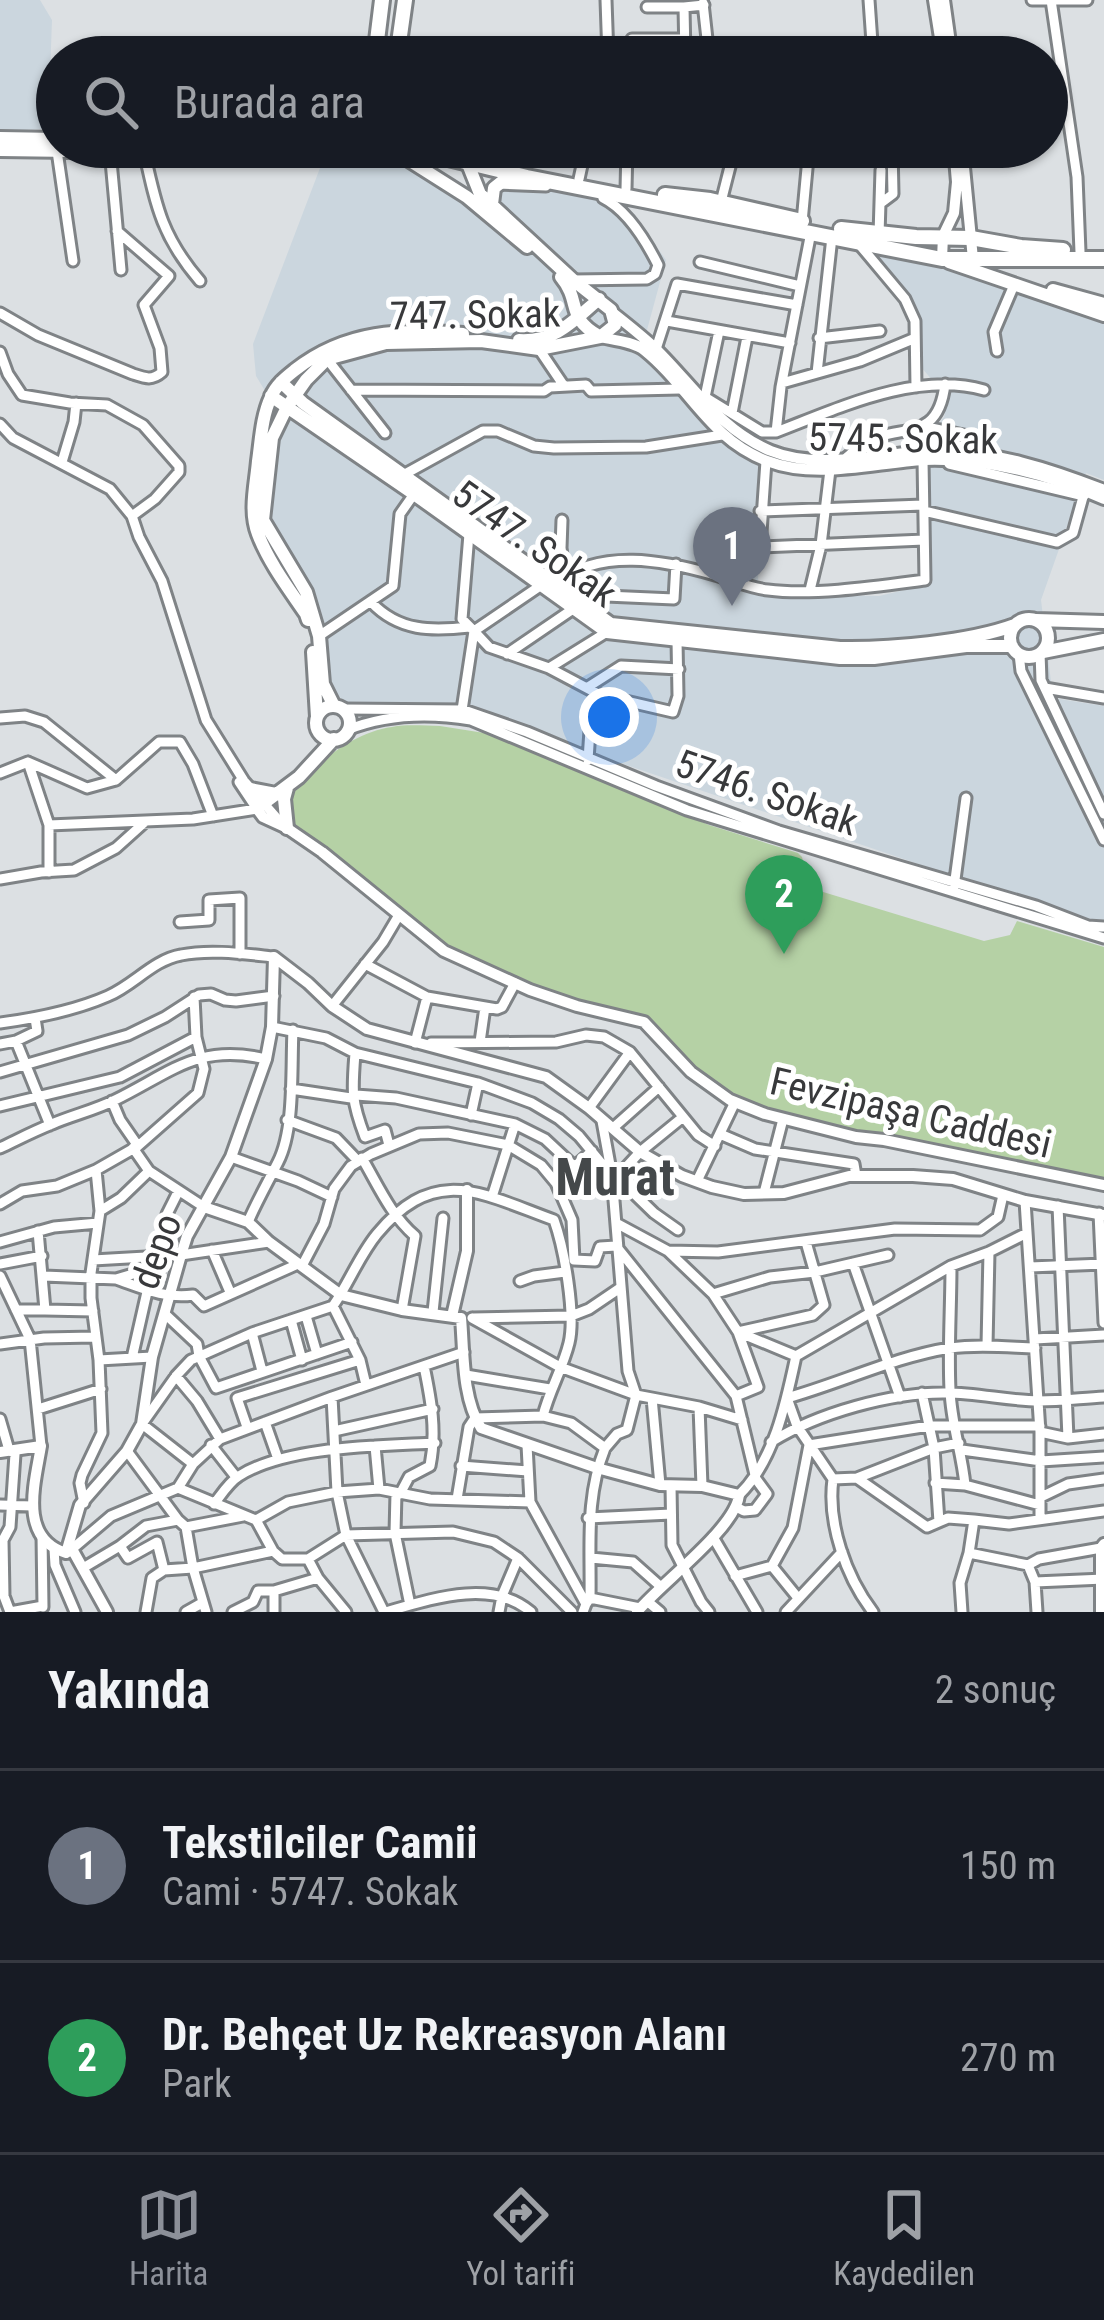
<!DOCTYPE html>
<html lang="tr">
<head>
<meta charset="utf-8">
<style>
	body { margin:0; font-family:"Roboto Condensed",sans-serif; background:#242831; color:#f1f3f6 }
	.you { position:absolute; left:609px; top:717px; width:42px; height:42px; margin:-30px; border:9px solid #fff; border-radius:50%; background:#1a73e8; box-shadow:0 0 0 18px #1a73e833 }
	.badge { display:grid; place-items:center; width:78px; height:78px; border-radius:50%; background:#8c9099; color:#fff; font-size:39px; font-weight:700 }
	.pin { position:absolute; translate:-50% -99px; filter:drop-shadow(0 3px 6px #0008) }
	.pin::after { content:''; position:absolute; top:63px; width:42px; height:36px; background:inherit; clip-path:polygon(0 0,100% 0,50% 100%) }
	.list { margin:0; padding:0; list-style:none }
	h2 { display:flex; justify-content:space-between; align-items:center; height:156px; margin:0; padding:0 48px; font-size:51px }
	h2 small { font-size:39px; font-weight:400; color:#9ea1a6 }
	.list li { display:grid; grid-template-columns:78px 1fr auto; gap:36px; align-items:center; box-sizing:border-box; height:192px; padding:0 48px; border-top:3px solid #363941 }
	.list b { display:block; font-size:45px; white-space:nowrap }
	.list p { margin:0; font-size:39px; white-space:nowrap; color:#9ea1a6 }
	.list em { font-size:39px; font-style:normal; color:#9ea1a6 }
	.icon { flex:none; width:66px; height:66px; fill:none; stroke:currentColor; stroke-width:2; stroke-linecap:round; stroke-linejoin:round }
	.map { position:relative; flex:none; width:1104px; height:1612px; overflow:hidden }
	.search { position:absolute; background:#171b24; box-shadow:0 3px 9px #0004; left:36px; right:36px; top:36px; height:132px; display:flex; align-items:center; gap:30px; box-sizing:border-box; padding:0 42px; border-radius:66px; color:#9ea1a6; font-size:45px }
	.sheet { height:540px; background:#171b24 }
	nav { display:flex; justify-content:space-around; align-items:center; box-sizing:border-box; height:168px; border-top:3px solid #363941; background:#171b24; font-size:33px; color:#9ea1a6 }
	nav a { display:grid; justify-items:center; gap:6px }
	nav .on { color:#8c9099 }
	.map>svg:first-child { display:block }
	.built { fill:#cbd6de }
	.green { fill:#b5d1a5 }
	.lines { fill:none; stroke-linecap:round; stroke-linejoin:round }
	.minor-casing { stroke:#7f8386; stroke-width:15 }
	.tertiary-casing { stroke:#7f8386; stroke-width:16 }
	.secondary-casing { stroke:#7f8386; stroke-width:18 }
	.primary-casing { stroke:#7f8386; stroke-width:20 }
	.minor { stroke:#fff; stroke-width:9 }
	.tertiary { stroke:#fff; stroke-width:10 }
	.secondary { stroke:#fff; stroke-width:12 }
	.primary { stroke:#fff; stroke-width:14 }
	.labels { text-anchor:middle; stroke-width:10; stroke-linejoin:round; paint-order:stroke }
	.street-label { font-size:39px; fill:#38393b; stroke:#fff }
	.district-label { font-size:51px; font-weight:bold; fill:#44484a; stroke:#fff }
</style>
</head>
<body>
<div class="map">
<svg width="1104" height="1612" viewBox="0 0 1104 1612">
	<rect width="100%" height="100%" fill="#dce0e3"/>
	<path class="built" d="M 0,0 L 40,0 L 52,20 L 48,129 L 0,131 Z
		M 328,147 L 379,147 L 477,212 L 509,176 L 622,199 L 666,260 L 641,352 L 697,418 L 759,463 L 758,594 L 879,596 L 930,584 L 927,439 L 944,417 L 948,398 L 920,366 L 918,319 L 866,248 L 947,267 L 1104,319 L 1104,480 L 1086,473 L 1041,600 L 1053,698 L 1104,706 L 1104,927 L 458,708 L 345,703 L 330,687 L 322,626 L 309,590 L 270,523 L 275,458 L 284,422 L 256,376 L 253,344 Z"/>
	<path class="green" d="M 440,726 L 497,735 L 709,825 L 798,853 L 802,857 L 810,888 L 984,941 L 1010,935 L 1017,921 L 1104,947 L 1104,1184 L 857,1136 L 736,1101 L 690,1068 L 666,1036 L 649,1020 L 618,1009 L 557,995 L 437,942 L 286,825 L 287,792 C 317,765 350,733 392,727 C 408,724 425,726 440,726 Z"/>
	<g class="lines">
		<g class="minor-casing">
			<path id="minor" d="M 606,0 L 608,57
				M 869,0 L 873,57
				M 1032,0 L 1087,0
				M 1051,0 L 1077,177 L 1080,252
				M 703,3 L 709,57
				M 647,7 L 684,7
				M 608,55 L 631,54 L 632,39 L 685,39
				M 685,57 L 684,7 L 704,5
				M 110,150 L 121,270
				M 57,151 L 73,261
				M 144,151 C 156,206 162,237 200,281
				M 483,158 L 485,147
				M 579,179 L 586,147
				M 498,184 L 546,186
				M 626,189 L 627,147
				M 721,202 L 735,147
				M 881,203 L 893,194 L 892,147
				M 802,222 L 809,147
				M 879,235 L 881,170
				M 859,244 L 905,299 L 915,321 L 916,387
				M 700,262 L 800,286
				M 573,280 L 647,279 L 655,274 L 658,265 C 646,241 627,210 603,198
				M 0,313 L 38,335 L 133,374 C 145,378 152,381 162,372 L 160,348 L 144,305 L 169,276 L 117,231
				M 667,321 L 790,343
				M 819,338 L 880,331
				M 539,349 L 564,386
				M 656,349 L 677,284 L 797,305
				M 997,351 L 994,332 L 1014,285
				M 0,352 L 8,374 L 22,395 L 70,403 L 107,405 L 143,425 L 179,466 L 179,472 L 155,499 L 132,516
				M 327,359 L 385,433
				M 817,373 L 832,237
				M 782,383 L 860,361 L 913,339
				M 351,390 L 544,391 L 550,387 L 586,385 L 591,391 L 680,389
				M 705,397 L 719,331
				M 702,400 L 705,397 L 762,432 L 776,432 L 781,387 L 811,232
				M 732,413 L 747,337
				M 0,424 L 13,438 L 110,489 L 132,516 L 139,537 L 162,581 L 206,720 L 244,781 L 282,824
				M 922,426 L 973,437
				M 776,432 C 839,408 916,371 984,390
				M 847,457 C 853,452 857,447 863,444 C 899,422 938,445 945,384
				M 766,461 L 760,547 L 924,540
				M 62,462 L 74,422 L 76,403
				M 949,464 L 1084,496
				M 405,474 L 483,431 L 498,431 L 534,446 L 554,448 L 646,447 L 722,435
				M 760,511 L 923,505
				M 924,511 L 1057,542 L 1073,533 L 1083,497
				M 562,520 L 561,548 L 565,576
				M 555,583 C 601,548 663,560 715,575 C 732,580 750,588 768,590 C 813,596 879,586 925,580 L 923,460
				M 540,586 L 474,631 L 489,647 L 549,668 L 600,695 L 673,712 L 678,696 L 677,640
				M 810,590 L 821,545 L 830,470
				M 371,602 C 399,632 432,631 470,627
				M 582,603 L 606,596 L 674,599 L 676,564
				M 319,636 L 393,586 L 400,514 L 414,494
				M 1040,653 L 1041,680 L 1104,814
				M 507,654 L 573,609
				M 1019,654 L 1021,671 L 1104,840
				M 549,668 L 607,632
				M 588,687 L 621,666 L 679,669
				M 1045,688 L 1104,698
				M 342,709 L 464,710 L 527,732 L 656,786 L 779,831 L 1036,906 L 1088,926 L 1104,927
				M 462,710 L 474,631 L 462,619 L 469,534
				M 0,718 L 25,716 L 44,722 L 116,780 L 159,742 L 180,742 L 193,764 L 213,816
				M 347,730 C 387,714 428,713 471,720 L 687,810 L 1104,938
				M 588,760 L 591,715 L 600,695
				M 28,762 L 49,825 L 49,872
				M 0,773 L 28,762 L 87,788 L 116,780
				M 239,782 L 257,809
				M 49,825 L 193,819 L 257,809
				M 0,879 L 41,872 L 74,870 L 116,848 L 146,821
				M 954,887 L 966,798
				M 180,922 L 209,920 L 209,900 L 240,898 L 240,954
				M 365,964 L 427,997 L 497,1009 L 502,1007 L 515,983
				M 332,1006 L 383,942 L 399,915
				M 0,1023 C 37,1018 74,1011 108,996 C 134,985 153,960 181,955 C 210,949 245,954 274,957
				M 272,1027 L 326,1038 L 355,1053 L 478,1083 L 532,1103 L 559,1119 L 579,1136 L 612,1176 L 628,1371 L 636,1395 L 652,1398 L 660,1485
				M 16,1041 L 50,1125
				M 480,1042 L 485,1007
				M 415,1043 L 427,997
				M 431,1043 L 556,1042 L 586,1035 L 604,1037 L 630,1052 L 698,1135 L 715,1146
				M 0,1044 L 16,1041 L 37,1031 L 35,1018
				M 355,1053 C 352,1092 351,1100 365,1137 L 385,1130 L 389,1145
				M 0,1072 L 128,1035 L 165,1017 L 199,995 L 211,994 L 225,1000 L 236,1001 L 274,996
				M 291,1089 L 351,1098 L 356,1095 L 396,1098 L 515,1124 L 545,1139 L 575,1167
				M 112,1101 L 120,1120 L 138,1146
				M 0,1106 L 120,1077 L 196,1037
				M 589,1108 L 630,1052
				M 471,1115 L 478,1083
				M 287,1120 L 336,1138 L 358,1161
				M 602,1121 L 612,1176 L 617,1177 L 640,1152 L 683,1117
				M 613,1128 L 659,1087
				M 720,1134 L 755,1149 L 854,1164 L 856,1176
				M 0,1148 C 17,1140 34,1131 52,1124 C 73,1115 95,1110 115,1100 C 172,1072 198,1043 266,1059
				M 133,1148 L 149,1171 L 204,1207
				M 231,1157 L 298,1181 L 332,1197
				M 362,1158 C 379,1187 390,1214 415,1236 L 402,1310
				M 617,1177 L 654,1213 L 678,1230
				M 697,1181 L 735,1102
				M 556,1183 L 572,1220 L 574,1260 L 595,1261 L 600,1247 L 616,1246 L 736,1396 L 756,1479 L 767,1494 L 755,1510 L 744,1511 L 738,1508
				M 764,1193 L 783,1119
				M 492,1197 L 515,1124
				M 1025,1201 L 1040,1432 L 1040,1518
				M 0,1204 L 22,1191 L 57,1186 L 96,1170 L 138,1146 L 198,1093 L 204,1069 L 196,1037 L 194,997
				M 1058,1206 L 1068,1438
				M 100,1211 L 121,1198 L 149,1171
				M 1099,1213 L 1104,1323
				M 248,1222 C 257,1201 268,1182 278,1162 C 295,1129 291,1068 293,1030
				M 616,1223 L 668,1251 L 718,1252 L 895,1229 L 980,1230 L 998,1217 L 1003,1195
				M 0,1242 L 54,1227 L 98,1223
				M 212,1250 L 230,1292
				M 668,1251 L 713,1294 L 738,1332 L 796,1356
				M 93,1260 L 181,1255 L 269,1242
				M 853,1263 L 900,1397
				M 0,1264 L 42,1256
				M 302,1266 L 324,1224 L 334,1189 L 351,1166 L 371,1154 L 419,1134 L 448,1133 L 508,1145 L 541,1165 L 556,1183 L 592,1151
				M 951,1266 C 951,1307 948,1349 950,1390 C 951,1423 962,1453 965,1485
				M 1030,1267 L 1103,1264
				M 0,1276 L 30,1339 L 41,1446
				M 44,1276 L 116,1279 L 140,1272 L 159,1272 L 167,1214 L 178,1192
				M 116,1279 C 142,1288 165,1299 193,1295 L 204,1306 L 298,1264
				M 520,1281 L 534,1276 L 565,1272
				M 713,1294 L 770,1277 L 815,1272 L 888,1255
				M 333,1306 L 360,1360 L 366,1385
				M 16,1310 L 45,1310 L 38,1231
				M 45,1310 L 93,1311
				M 433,1312 L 443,1218
				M 165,1314 L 197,1344 L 199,1356 L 216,1388 L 352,1342
				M 306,1316 L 317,1354
				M 472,1318 L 560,1367 L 636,1395 L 627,1430 L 617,1434 L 605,1448
				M 473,1318 L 571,1316 L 589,1309 L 620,1288
				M 291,1320 L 302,1360
				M 252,1333 L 262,1371
				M 1035,1339 L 1104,1335
				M 0,1344 L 44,1338 L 94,1337
				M 987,1346 L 989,1252
				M 132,1358 L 147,1292
				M 99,1360 L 152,1357
				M 466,1375 L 550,1389
				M 176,1376 L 197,1401 L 220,1439
				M 922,1393 L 934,1448 L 939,1522
				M 736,1396 L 758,1387 L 738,1332 L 813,1315 L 824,1305 L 806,1242
				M 332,1397 L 337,1492 L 346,1535 L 384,1612
				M 652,1398 L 699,1407 L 742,1420
				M 699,1407 L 702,1486
				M 38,1409 L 101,1389
				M 0,1419 L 9,1450 L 15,1454 L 10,1527 L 3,1540 L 4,1596 L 10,1612 L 43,1606
				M 265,1422 L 278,1459
				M 247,1427 L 237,1398 L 360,1360
				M 334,1431 L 433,1409
				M 1040,1432 L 1068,1438 L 1104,1434
				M 771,1442 C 818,1413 892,1392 947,1393 C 978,1393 1009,1401 1039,1401 C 1061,1401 1083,1398 1104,1397
				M 211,1445 L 236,1477
				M 527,1445 L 530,1502 L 586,1604 L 583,1612
				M 375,1446 L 379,1489
				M 962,1450 L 1041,1461 L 1104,1457
				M 127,1451 L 178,1520
				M 193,1464 L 142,1424 L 176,1376 L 191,1360 L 252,1333 L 333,1306 C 349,1283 359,1256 377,1234 C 436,1163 482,1194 554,1220 C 564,1248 576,1314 569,1343 C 563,1368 549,1391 543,1416
				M 461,1466 L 528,1471
				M 857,1478 L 934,1448 L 959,1443
				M 833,1479 C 827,1523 846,1577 873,1612
				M 935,1483 L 965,1485 L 1040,1505
				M 671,1486 L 672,1545 L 701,1602 L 709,1612
				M 178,1488 L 256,1520 L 273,1551
				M 396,1493 L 395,1533 L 410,1605
				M 400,1494 L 409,1477 L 430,1466 C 437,1431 431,1400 424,1366
				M 739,1495 C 774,1461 786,1403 796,1356 L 951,1266 L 989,1252 L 1027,1233
				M 1041,1497 L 1068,1484 L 1104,1479
				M 457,1499 L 469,1427 L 475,1418 L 543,1416 L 571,1423 L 605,1448 C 585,1498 591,1545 590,1598 L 586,1604
				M 84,1503 L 80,1483 L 82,1475 L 102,1433 L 99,1360 L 91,1298 L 91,1273 L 100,1211 L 96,1170
				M 214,1504 C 221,1495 229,1482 239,1476 C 286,1446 379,1446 435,1443
				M 0,1505 L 32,1506
				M 588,1518 L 671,1514
				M 256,1520 L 288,1502 L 337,1492 L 379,1489 L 430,1499 L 530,1502
				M 974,1520 L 948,1518 L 927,1527 L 857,1478 L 833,1479 L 797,1426 L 787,1398 C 841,1383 894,1357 950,1348 C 978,1344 1007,1347 1035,1348
				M 186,1527 L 193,1568 L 206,1612
				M 42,1536 L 43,1607
				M 713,1537 L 757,1612
				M 120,1546 L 128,1558 L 157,1542 L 164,1570
				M 54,1549 L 55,1565 L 75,1612
				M 72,1549 L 111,1516 L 178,1488 L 193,1464 L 220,1439 L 332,1397 L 464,1352
				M 969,1553 L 1028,1565
				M 591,1558 L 633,1562 L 660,1586
				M 308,1559 L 318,1578 L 346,1612
				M 772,1566 L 798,1598
				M 83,1568 L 120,1546 L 146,1526 L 178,1520 L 186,1527 L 243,1516
				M 735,1576 L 772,1566 L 793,1528 L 809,1445 L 929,1426 L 1040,1426
				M 1035,1582 L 1104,1579
				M 590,1598 L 640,1608
				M 647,1601 L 660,1612
				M 146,1612 L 152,1578 L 164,1570 L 193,1568 L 273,1551 L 282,1559 L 308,1559 L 346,1535 L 453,1532 L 494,1542 L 518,1558 L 572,1612
				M 186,1612 L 202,1603
				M 233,1612 L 253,1602 L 258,1591 L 274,1591
				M 274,1612 L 274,1591 L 318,1578
				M 386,1612 C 431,1599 492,1578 531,1612
				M 499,1612 L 502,1596 L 518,1558
				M 786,1612 L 842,1552
				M 962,1612 L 960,1583 L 969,1553 L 974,1520 L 1009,1524 L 1104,1511
				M 1037,1612 L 1035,1582 L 1028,1565 L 1039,1559 L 1101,1548"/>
		</g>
		<g class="tertiary-casing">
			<path id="tertiary" d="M 934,0 L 943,57
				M 944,0 L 952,57
				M 962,147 L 973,259
				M 942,259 L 943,236 L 954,213 L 957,182 L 954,147
				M 613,313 C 627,324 642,336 655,348 C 693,385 720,430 771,451 C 820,471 883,452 935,451 C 992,450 1051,469 1104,490
				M 600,337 C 614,340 634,342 644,350 C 689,386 709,439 767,461 C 817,480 873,463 924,460 C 986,458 1048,474 1104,499
				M 263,804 L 257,809 L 263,817 L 287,828 L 322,852 L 444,951 L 530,990 L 577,1006 L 644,1022 L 691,1072 L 730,1100 L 765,1114 L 856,1137 L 884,1140 L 1104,1185
				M 274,957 L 308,983 L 332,1006 L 367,1029 L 546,1077 L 589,1108 L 640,1152 L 682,1176 L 712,1187 L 744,1194 L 784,1193 L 849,1176 L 913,1176 L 953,1179 L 1025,1201 L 1104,1215
				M 204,1207 L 248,1222 L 269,1242 L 341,1295 L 402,1310 L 461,1318 C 464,1353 462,1398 481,1428 L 597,1468 L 660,1485 L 702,1486 L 739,1495 C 736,1528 661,1583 637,1612
				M 452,1316 L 467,1251 L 467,1190
				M 0,1452 L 41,1446 C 35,1483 18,1538 66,1553 L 72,1549 L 107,1612
				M 66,1553 L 80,1505 L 127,1451 L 142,1424 L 152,1357 L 181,1255 L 187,1236 L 231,1157 L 266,1059 L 272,1027 L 274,957
				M 1101,1612 L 1101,1548 L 1104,1544"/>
		</g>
		<g class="secondary-casing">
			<path id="secondary" d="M 388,147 L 467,197 L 527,247
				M 492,204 L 494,188 L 509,176 L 520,176
				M 949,262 L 1104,315
				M 561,277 C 582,302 565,317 599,336
				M 1053,290 L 1104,304
				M 519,340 C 556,342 572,322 599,299
				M 281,382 L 303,403 L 611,624 L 840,648 C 889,649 969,642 1015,625
				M 271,396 L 414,494 L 607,632 L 840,658 L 874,658 L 966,646 L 1012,646
				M1010 638a19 19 0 1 1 38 0a19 19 0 1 1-38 0Z
				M 308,620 L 306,614 C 289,589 269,563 258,534 C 249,511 256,485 258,461 C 261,440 262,416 271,397 C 276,385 285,378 295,370 C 346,330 401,329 463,334
				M 1036,620 L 1104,622
				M 313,652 L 317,717
				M 1043,652 L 1104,640
				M 334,706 L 323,684 L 319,636 L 306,592 L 263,520 L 272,438 L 287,407 L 306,380 L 327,359 L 386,343 L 481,341 L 539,349 L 600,337 L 615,325 L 611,310 L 573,280 L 480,194 L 464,154
				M316 723a17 17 0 1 1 34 0a17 17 0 1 1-34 0Z
				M 250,789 L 276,794
				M 263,804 L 299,777 L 334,739
				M 287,828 L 284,799 L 287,788"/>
		</g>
		<g class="primary-casing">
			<path id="primary" d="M 375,57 L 382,0
				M 397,57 L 405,0
				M 0,139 L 57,140
				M 403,147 L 527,177 L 942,259 L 1104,259
				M 0,149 L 144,151 L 199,147
				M 665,195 L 710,200 L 802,221
				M 841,229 L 916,237 L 971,238 L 1021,247 L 1063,250"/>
		</g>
		<use href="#minor" class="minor"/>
		<use href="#tertiary" class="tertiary"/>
		<use href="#secondary" class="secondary"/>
		<use href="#primary" class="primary"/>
	</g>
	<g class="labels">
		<g class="street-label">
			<text transform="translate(475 314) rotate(-1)" y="14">747. Sokak</text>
			<text transform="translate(903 438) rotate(1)" y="14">5745. Sokak</text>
			<text transform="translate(535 543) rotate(35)" y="14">5747. Sokak</text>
			<text transform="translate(767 792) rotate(19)" y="14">5746. Sokak</text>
			<text transform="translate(911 1112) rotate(13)" y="14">Fevzipaşa Caddesi</text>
			<text transform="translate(156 1251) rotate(-70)" y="14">depo</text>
		</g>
		<g class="district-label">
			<text x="615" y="1195">Murat</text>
		</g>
	</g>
</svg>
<div class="you"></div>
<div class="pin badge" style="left:732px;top:606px;background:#6b7280">1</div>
<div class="pin badge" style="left:784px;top:954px;background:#2e9e5b">2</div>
<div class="search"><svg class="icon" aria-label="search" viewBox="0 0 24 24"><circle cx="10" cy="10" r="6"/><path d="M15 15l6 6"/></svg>Burada ara</div>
</div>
<section class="sheet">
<h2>Yakında<small>2 sonuç</small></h2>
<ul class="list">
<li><span class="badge" style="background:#6b7280">1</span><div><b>Tekstilciler Camii</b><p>Cami · 5747. Sokak</p></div><em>150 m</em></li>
<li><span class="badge" style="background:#2e9e5b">2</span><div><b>Dr. Behçet Uz Rekreasyon Alanı</b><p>Park</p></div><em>270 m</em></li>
</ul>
</section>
<nav>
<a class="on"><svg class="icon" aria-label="map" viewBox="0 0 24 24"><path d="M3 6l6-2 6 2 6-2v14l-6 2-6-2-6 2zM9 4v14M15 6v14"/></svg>Harita</a>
<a><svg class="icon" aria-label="directions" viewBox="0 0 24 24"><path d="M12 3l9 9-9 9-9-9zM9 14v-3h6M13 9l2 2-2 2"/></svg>Yol tarifi</a>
<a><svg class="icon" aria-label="saved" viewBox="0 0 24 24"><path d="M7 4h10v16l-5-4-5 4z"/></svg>Kaydedilen</a>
</nav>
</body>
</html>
